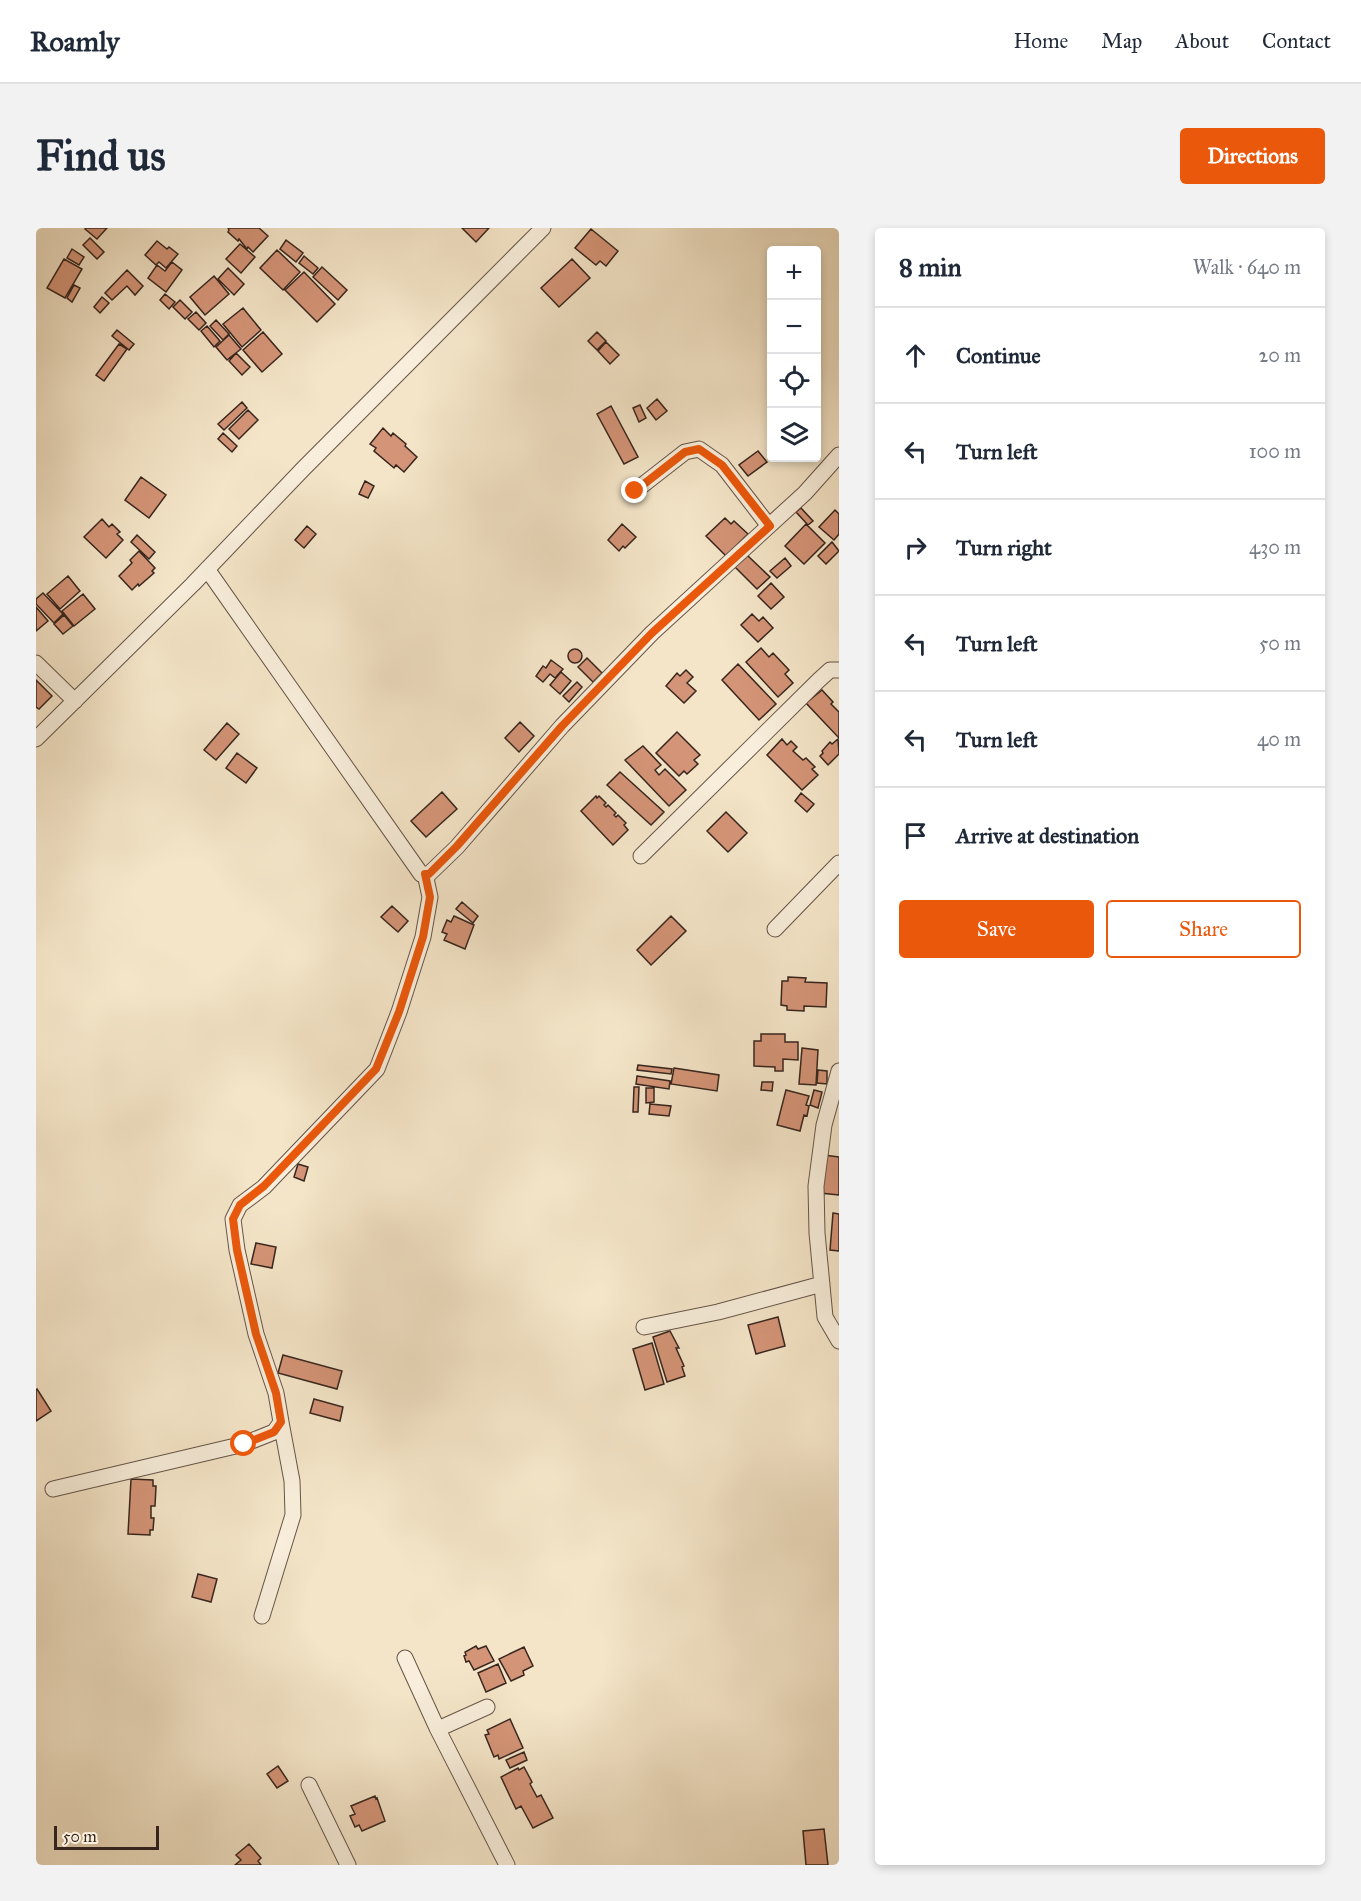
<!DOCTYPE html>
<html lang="en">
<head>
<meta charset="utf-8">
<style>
	body { margin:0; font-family:"IM FELL Great Primer",serif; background:#f2f2f3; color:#1f2937 }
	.controls { position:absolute; right:18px; top:18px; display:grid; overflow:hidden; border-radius:6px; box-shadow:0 3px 9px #0003 }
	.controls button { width:54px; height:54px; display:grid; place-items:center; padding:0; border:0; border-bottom:2px solid #e0e1e3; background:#fff; color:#1f2937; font:30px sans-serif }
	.scale { position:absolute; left:18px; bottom:15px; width:105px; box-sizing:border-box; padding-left:6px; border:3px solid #37251e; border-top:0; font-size:16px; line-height:21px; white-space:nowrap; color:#37251e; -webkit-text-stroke:4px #f8eedb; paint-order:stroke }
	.stop { position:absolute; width:18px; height:18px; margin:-14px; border:4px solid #ea580c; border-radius:50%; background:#fff }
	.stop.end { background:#ea580c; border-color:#fff; box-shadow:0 2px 6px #0008 }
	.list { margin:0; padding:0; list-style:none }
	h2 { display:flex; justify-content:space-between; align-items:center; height:78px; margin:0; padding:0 24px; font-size:26px }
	h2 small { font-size:20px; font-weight:400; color:#747a83 }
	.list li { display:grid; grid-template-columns:39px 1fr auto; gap:18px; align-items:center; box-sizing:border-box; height:96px; padding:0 24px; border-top:2px solid #e0e1e3 }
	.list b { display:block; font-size:22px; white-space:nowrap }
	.list em { font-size:20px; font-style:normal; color:#747a83 }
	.actions { display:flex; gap:12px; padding:18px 24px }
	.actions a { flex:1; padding:14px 0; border:2px solid #ea580c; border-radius:6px; text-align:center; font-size:21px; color:#ea580c }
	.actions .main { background:#ea580c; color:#fff }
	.icon { flex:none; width:33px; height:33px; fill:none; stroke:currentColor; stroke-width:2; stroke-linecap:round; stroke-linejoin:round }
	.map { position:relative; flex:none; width:803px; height:1637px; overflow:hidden; border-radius:6px }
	header { display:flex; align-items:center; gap:36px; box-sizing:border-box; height:84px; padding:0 30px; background:#fff; border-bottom:2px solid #e0e1e3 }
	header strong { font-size:28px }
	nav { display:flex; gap:33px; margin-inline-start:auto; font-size:21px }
	.intro { display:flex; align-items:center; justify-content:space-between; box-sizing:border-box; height:144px; padding:0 36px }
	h1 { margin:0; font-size:42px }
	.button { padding:15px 27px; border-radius:6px; background:#ea580c; color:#fff; font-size:21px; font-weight:700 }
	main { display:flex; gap:36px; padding:0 36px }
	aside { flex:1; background:#fff; border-radius:6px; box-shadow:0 3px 9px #0003 }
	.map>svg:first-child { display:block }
	.building { fill:#d49477; stroke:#37251e; stroke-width:1.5 }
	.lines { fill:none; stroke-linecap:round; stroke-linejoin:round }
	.minor-casing { stroke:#665548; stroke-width:17 }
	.minor { stroke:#f8eedb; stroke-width:15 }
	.route { stroke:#ea580c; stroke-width:8 }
</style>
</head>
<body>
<header>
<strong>Roamly</strong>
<nav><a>Home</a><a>Map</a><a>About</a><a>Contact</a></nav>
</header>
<div class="intro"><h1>Find us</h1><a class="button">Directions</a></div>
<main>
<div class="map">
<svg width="803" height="1637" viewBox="0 0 803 1637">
	<rect width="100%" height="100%" fill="#f4e5c8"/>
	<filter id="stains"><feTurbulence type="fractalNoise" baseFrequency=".00333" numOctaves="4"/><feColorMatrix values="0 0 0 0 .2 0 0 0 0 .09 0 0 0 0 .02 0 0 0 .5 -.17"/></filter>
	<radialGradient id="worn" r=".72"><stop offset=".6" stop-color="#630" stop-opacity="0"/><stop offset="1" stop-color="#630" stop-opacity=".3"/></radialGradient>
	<path class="building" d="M 50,0 L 71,0 L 61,11 L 49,1 Z
		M 192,0 L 223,0 L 232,8 L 217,24 L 212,19 L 211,21 L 203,11 L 202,13 L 192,4 L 193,2 Z
		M 426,0 L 453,0 L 440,14 Z
		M 555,1 L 582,23 L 570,38 L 564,33 L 560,37 L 539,20 Z
		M 54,10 L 68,24 L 61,31 L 47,17 Z
		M 250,12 L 267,25 L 260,34 L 244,21 Z
		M 121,13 L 131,21 L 133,19 L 142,26 L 130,40 L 123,34 L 120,37 L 109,27 Z
		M 204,16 L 219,29 L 205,45 L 190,31 Z
		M 36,21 L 48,29 L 43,37 L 31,30 Z
		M 241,22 L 264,44 L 247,62 L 224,40 Z
		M 268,28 L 282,40 L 277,46 L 263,35 Z
		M 28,31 L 46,41 L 29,70 L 11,60 Z
		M 536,31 L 554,50 L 523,79 L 505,60 Z
		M 136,34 L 146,42 L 130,64 L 112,50 L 121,37 L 129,43 Z
		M 286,39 L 311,62 L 302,72 L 277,49 Z
		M 192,40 L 208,56 L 198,67 L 182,51 Z
		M 91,42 L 107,58 L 99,67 L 91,58 L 76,72 L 69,65 Z
		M 268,44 L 299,76 L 281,94 L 249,62 Z
		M 178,48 L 193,66 L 169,87 L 154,69 Z
		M 38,57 L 44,60 L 36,74 L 31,70 Z
		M 129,66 L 139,74 L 133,81 L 124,72 Z
		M 66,69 L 73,75 L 64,85 L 58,79 Z
		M 144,72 L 156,84 L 149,91 L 137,79 Z
		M 207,80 L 225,102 L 206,119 L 187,96 Z
		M 160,84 L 170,95 L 163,102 L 152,91 Z
		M 180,92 L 193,106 L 187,112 L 174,98 Z
		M 171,98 L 184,113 L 178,119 L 165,103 Z
		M 81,102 L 98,116 L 93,122 L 76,108 Z
		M 227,104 L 246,126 L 226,144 L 207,122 Z
		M 561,104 L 570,113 L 561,122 L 552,113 Z
		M 193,107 L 205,121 L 191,132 L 180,119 Z
		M 570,114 L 583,127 L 574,136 L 562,123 Z
		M 83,116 L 91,121 L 68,153 L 60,147 Z
		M 200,125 L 214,139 L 206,147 L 193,133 Z
		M 621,171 L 631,183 L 620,192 L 611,180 Z
		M 206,174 L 211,180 L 188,202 L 182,196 Z
		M 604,177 L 610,190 L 603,194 L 597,180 Z
		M 575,178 L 602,229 L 588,236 L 561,186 Z
		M 212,182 L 222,192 L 203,211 L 193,201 Z
		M 347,200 L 355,208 L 357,205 L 370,216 L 369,218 L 381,229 L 368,244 L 360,237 L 358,240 L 338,223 L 340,220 L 334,216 Z
		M 187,205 L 201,218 L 196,224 L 182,211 Z
		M 722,223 L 731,234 L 712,248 L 703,237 Z
		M 105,249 L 130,267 L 113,290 L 89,272 Z
		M 329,253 L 338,258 L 332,270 L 323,266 Z
		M 765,280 L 777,293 L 772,297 L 760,284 Z
		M 799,282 L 803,286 L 803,306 L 798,312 L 783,299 Z
		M 689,290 L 695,296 L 698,293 L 712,306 L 690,328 L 670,308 Z
		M 66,291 L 73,299 L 76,296 L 84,304 L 81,306 L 87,312 L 70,330 L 48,309 Z
		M 586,296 L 600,309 L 589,320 L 587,318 L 583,323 L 572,312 Z
		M 770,296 L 789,315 L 768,336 L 749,318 Z
		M 271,298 L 280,306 L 268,320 L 259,312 Z
		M 101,307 L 119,324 L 113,331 L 95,314 Z
		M 796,314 L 803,323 L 790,336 L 782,328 Z
		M 103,323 L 119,340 L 116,343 L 118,345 L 103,358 L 102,356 L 96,362 L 83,348 L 96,335 L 94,332 Z
		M 711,327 L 734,349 L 721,361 L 699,339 Z
		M 749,330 L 755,338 L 741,350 L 734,343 Z
		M 32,348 L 44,363 L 24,381 L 11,366 Z
		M 735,355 L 748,369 L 735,381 L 722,368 Z
		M 7,365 L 27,386 L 18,395 L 0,376 L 0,371 Z
		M 47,366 L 59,381 L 38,398 L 26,383 Z
		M 0,379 L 12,393 L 0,403 Z
		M 716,386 L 723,393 L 727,389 L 737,400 L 722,414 L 705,397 Z
		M 28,387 L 37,398 L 27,406 L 18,396 Z
		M 725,420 L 733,429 L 737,425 L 753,442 L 749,446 L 757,455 L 742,469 L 710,434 Z
		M532 428a7 7 0 1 1 14 0a7 7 0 1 1-14 0Z
		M 551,430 L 566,445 L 557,454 L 542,439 Z
		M 515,432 L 527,441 L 519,450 L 514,446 L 507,454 L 500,448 L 507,438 L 510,440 Z
		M 702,436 L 740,476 L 723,492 L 686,452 Z
		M 650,442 L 657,449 L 651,455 L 660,463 L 648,475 L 630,458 L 641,445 L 644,448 Z
		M 525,444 L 535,453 L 524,466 L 514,457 Z
		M 0,452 L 16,468 L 3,481 L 0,479 Z
		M 541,454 L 546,459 L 533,474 L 527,468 Z
		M 786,462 L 797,474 L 795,476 L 803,484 L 803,510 L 770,475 Z
		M 484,494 L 498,508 L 483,524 L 469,510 Z
		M 191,495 L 203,506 L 180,532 L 168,522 Z
		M 641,504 L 664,527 L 658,532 L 662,536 L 651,546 L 648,543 L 643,548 L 620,525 Z
		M 746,511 L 751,517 L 755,513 L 761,519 L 757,523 L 767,532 L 770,530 L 779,539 L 776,541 L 782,547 L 766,562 L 731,527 Z
		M 802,511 L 803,526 L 792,537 L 784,528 L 787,525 L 786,523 L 794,514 L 796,516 Z
		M 607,518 L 625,537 L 619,542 L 623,547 L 629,541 L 650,562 L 633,578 L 589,532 Z
		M 201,525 L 221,540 L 210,555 L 190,540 Z
		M 584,544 L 628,584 L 615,597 L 571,557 Z
		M 406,564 L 421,581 L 390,609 L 375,593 Z
		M 765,565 L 778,576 L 771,584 L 759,573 Z
		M 560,568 L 561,570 L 563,568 L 570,575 L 568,577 L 570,579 L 572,577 L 580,585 L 578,587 L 580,589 L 582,587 L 590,595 L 588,597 L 592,602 L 577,617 L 545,583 Z
		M 690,584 L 711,605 L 692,624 L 671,603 Z
		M 426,674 L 442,688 L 437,695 L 420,681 Z
		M 356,678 L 372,693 L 362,704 L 345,689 Z
		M 418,688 L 438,697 L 429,721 L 408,712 L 411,706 L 406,704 L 411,692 L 415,694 Z
		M 635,688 L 650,703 L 615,737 L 601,722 Z
		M 752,749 L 770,750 L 769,754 L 791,755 L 790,779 L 768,778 L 768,783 L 751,782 L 751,778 L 745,777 L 746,753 L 752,753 Z
		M 725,806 L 749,806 L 749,814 L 762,814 L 762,832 L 747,831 L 747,843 L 739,843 L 739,839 L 718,838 L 718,813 L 725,813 Z
		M 766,820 L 782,822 L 780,857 L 763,856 Z
		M 602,837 L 636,841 L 635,846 L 601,842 Z
		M 638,840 L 683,847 L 681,863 L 635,856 Z
		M 782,842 L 791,843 L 791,856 L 781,855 Z
		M 601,848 L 634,853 L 633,861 L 600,856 Z
		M 726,854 L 737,854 L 736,863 L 725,862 Z
		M 598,859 L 603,859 L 602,884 L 597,884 Z
		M 610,860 L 618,860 L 618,874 L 610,875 Z
		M 750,862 L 773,868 L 770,877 L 773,878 L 771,888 L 768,887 L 764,903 L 741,897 Z
		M 778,862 L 786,864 L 782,880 L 774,877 Z
		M 614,876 L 635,878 L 633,888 L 613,886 Z
		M 788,927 L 803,929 L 803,967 L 784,965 Z
		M 262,936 L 272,939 L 268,953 L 258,949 Z
		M 797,985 L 803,986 L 803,1023 L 794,1022 Z
		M 220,1015 L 240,1019 L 236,1040 L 215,1036 Z
		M 742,1089 L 749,1118 L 720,1126 L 712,1097 Z
		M 634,1103 L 643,1120 L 640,1120 L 648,1138 L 646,1139 L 649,1148 L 631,1154 L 617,1109 Z
		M 616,1115 L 628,1156 L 609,1162 L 597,1121 Z
		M 247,1127 L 306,1143 L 301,1161 L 242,1145 Z
		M 1,1161 L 15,1183 L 0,1193 L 0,1162 Z
		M 278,1171 L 307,1179 L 304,1193 L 274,1185 Z
		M 95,1251 L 117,1252 L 117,1258 L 120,1258 L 119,1278 L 115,1278 L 115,1290 L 118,1290 L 117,1302 L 114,1302 L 114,1307 L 92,1306 Z
		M 162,1346 L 181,1351 L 175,1374 L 156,1369 Z
		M 440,1418 L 442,1421 L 450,1418 L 458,1433 L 438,1442 L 433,1433 L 430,1434 L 428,1428 L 430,1427 L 429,1424 Z
		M 488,1419 L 497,1438 L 487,1443 L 488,1447 L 475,1453 L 463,1431 Z
		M 462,1436 L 470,1455 L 450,1464 L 442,1445 Z
		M 474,1491 L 487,1520 L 463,1531 L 462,1527 L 458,1529 L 449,1507 L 453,1506 L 451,1502 Z
		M 488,1524 L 491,1532 L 474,1540 L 470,1532 Z
		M 242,1538 L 252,1553 L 241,1560 L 231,1546 Z
		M 488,1539 L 496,1554 L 494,1556 L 501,1569 L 505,1567 L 517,1590 L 497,1600 L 485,1578 L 480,1581 L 465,1549 L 482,1540 L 483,1542 Z
		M 339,1568 L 340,1571 L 341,1570 L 349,1593 L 326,1603 L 323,1597 L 319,1599 L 314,1588 L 319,1586 L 315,1578 Z
		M 788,1601 L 792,1637 L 770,1637 L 767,1603 Z
		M 213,1616 L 225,1630 L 222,1633 L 225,1637 L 199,1637 L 205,1632 L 200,1627 Z"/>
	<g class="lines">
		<g class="minor-casing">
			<path id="minor" d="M 599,263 L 649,224 L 663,221 L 686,237 L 733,298
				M 171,341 L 385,646 L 393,646 L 421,619 L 526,498 L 616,405 L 769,265 L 803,227
				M 0,435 L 39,473
				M 0,511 L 157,356 L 267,241 L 507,0
				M 605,628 L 783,452 L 794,442 L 803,442
				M 739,701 L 803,635
				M 803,843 L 788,897 L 780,958 L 781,1005 L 789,1089 L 803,1113
				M 608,1099 L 682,1084 L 786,1056
				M 17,1261 L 208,1216 L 238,1204 L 245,1194 L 240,1165 L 220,1106 L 201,1022 L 197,991 L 204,977 L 228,959 L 341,841 L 363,784 L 387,709 L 394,669 L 389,646
				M 226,1388 L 257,1287 L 256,1253 L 245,1194
				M 369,1430 L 401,1500 L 471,1637
				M 402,1501 L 451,1479
				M 273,1557 L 312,1637"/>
		</g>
		<use href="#minor" class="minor"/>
	</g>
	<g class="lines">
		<path class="route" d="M 208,1216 L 238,1204 L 245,1194 L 240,1165 L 220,1106 L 201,1022 L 197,991 L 204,977 L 228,958 L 340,841 L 363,784 L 387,709 L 394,669 L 389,646 L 393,646 L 421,618 L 526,498 L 616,405 L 734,298 L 686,237 L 663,221 L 649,224 L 599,263"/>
	</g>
	<rect width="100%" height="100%" filter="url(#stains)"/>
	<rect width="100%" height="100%" fill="url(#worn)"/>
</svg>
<div class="controls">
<button>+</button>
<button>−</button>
<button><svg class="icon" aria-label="locate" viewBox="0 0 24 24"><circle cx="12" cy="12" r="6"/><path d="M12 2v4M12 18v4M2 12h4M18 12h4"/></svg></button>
<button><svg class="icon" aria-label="layers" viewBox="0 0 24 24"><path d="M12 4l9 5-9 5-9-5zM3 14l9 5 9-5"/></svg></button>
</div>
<div class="scale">50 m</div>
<div class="stop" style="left:208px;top:1216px"></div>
<div class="stop end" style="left:599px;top:263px"></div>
</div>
<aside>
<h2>8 min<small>Walk · 640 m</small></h2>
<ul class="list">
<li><svg class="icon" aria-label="ahead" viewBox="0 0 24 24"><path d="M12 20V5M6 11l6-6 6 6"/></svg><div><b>Continue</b></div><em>20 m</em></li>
<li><svg class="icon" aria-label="left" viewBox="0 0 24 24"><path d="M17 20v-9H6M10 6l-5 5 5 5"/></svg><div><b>Turn left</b></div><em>100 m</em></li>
<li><svg class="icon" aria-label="right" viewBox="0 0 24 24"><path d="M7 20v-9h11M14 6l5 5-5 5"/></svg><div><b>Turn right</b></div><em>430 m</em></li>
<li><svg class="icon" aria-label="left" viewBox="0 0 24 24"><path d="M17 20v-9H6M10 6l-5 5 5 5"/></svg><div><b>Turn left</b></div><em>50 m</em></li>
<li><svg class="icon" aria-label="left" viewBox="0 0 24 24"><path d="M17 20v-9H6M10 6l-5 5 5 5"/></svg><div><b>Turn left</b></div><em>40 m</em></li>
<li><svg class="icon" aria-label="arrive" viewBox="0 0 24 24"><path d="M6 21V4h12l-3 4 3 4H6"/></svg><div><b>Arrive at destination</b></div></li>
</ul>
<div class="actions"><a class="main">Save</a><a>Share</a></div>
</aside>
</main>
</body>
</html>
